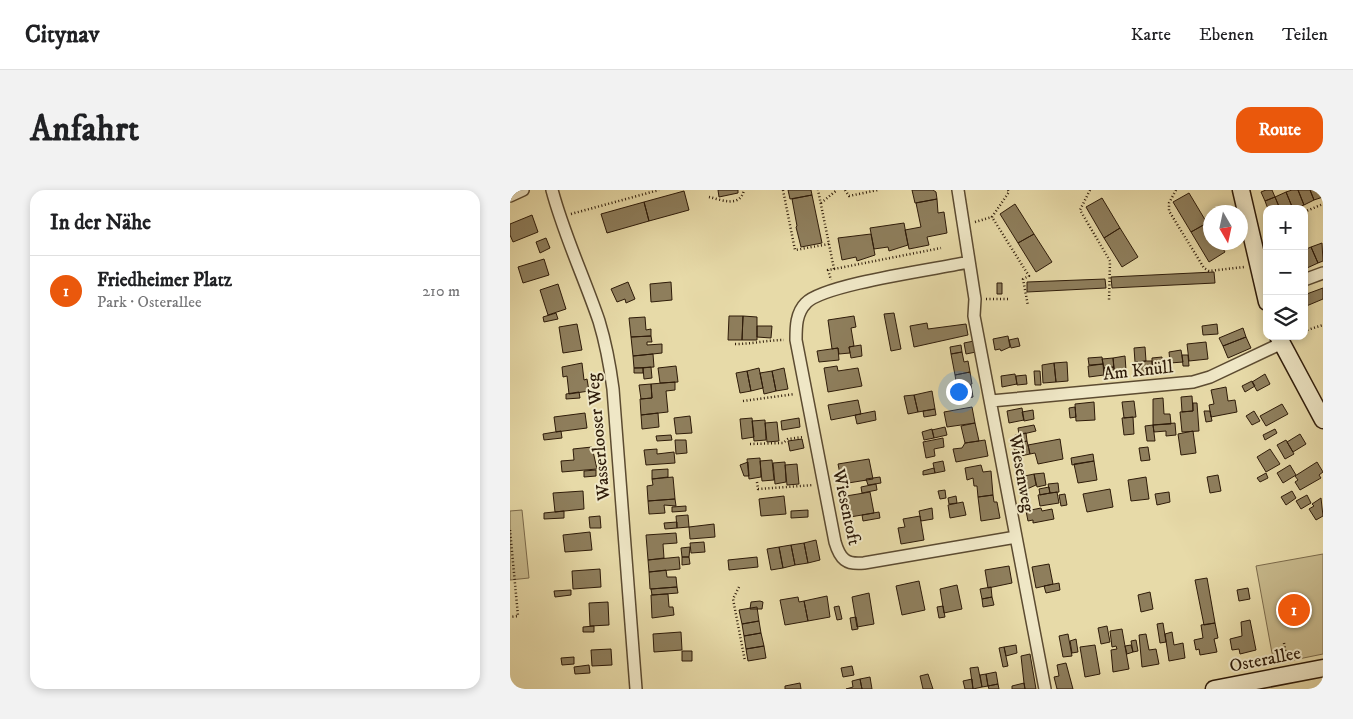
<!DOCTYPE html>
<html lang="de">
<head>
<meta charset="utf-8">
<style>
	body { margin:0; font-family:"IM FELL DW Pica",serif; background:#f2f2f2; color:#202124 }
	.controls { position:absolute; right:15px; top:15px; display:grid; overflow:hidden; border-radius:10px; box-shadow:0 2px 8px #0003 }
	.controls button { width:45px; height:45px; display:grid; place-items:center; padding:0; border:0; border-bottom:1px solid #e0e0e0; background:#fff; color:#202124; font:25px sans-serif }
	.compass { position:absolute; left:693px; top:15px; width:45px; height:45px; border-radius:50%; background:#fff; box-shadow:0 2px 8px #0003; rotate:171deg }
	.you { position:absolute; left:448px; top:201px; width:18px; height:18px; margin:-12px; border:4px solid #fff; border-radius:50%; background:#1a73e8; box-shadow:0 0 0 8px #1a73e833 }
	.badge { display:grid; place-items:center; width:32px; height:32px; border-radius:50%; background:#ea580c; color:#fff; font-size:16px; font-weight:700 }
	.pin { position:absolute; translate:-50% -50%; border:2px solid #fff; box-shadow:0 1px 5px #0006 }
	.list { margin:0; padding:0; list-style:none }
	h2 { display:flex; justify-content:space-between; align-items:center; height:65px; margin:0; padding:0 20px; font-size:21px }
	h2 small { font-size:16px; font-weight:400; color:#757577 }
	.list li { display:grid; grid-template-columns:32px 1fr auto; gap:15px; align-items:center; box-sizing:border-box; height:70px; padding:0 20px; border-top:1px solid #e0e0e0 }
	.list b { display:block; font-size:19px; white-space:nowrap }
	.list p { margin:0; font-size:16px; white-space:nowrap; color:#757577 }
	.list em { font-size:16px; font-style:normal; color:#757577 }
	.icon { flex:none; width:28px; height:28px; fill:none; stroke:currentColor; stroke-width:2; stroke-linecap:round; stroke-linejoin:round }
	.map { position:relative; flex:none; width:813px; height:499px; overflow:hidden; border-radius:15px }
	header { display:flex; align-items:center; gap:30px; box-sizing:border-box; height:70px; padding:0 25px; background:#fff; border-bottom:1px solid #e0e0e0 }
	header strong { font-size:24px }
	nav { display:flex; gap:28px; margin-inline-start:auto; font-size:18px }
	.intro { display:flex; align-items:center; justify-content:space-between; box-sizing:border-box; height:120px; padding:0 30px }
	h1 { margin:0; font-size:35px }
	.button { padding:12px 22px; border-radius:15px; background:#ea580c; color:#fff; font-size:18px; font-weight:700 }
	main { display:flex; gap:30px; padding:0 30px }
	aside { flex:1; background:#fff; border-radius:15px; box-shadow:0 2px 8px #0003 }
	.map>svg:first-child { display:block }
	.green { fill:#c8ba8d; stroke:#7b6a4b }
	.building { fill:#8e7e5c; stroke:#2e1b09 }
	.lines { fill:none; stroke-linecap:round; stroke-linejoin:round }
	.street-casing { stroke:#5c4b31; stroke-width:14 }
	.secondary-casing { stroke:#2e1b09; stroke-width:19 }
	.path { stroke:#2e1b09; stroke-width:2.5; stroke-dasharray:1 2.5; stroke-linecap:butt }
	.street { stroke:#efe7c6; stroke-width:11 }
	.secondary { stroke:#efe7c6; stroke-width:16 }
	.labels { text-anchor:middle; stroke-width:4; stroke-linejoin:round; paint-order:stroke }
	.street-label { font-size:18px; fill:#2e1b09; stroke:#efe7c6 }
</style>
</head>
<body>
<header>
<strong>Citynav</strong>
<nav><a>Karte</a><a>Ebenen</a><a>Teilen</a></nav>
</header>
<div class="intro"><h1>Anfahrt</h1><a class="button">Route</a></div>
<main>
<aside>
<h2>In der Nähe<small></small></h2>
<ul class="list">
<li><span class="badge">1</span><div><b>Friedheimer Platz</b><p>Park · Osterallee</p></div><em>210 m</em></li>
</ul>
</aside>
<div class="map">
<svg width="813" height="499" viewBox="0 0 813 499">
	<rect width="100%" height="100%" fill="#e7daa8"/>
	<filter id="stains"><feTurbulence type="fractalNoise" baseFrequency=".004" numOctaves="4"/><feColorMatrix values="0 0 0 0 .2 0 0 0 0 .09 0 0 0 0 .02 0 0 0 .5 -.17"/></filter>
	<radialGradient id="worn" r=".72"><stop offset=".6" stop-color="#630" stop-opacity="0"/><stop offset="1" stop-color="#630" stop-opacity=".3"/></radialGradient>
	<path class="green" d="M 12,320 L 19,388 L 0,390 L 0,321 Z
		M 813,364 L 813,464 L 764,474 L 746,376 Z"/>
	<path class="building" d="M 208,0 L 228,0 L 228,3 L 209,7 Z
		M 278,0 L 301,0 L 302,5 L 280,9 Z
		M 402,0 L 423,0 L 426,2 L 427,9 L 405,13 Z
		M 756,0 L 762,0 L 765,7 L 755,11 L 751,2 Z
		M 782,0 L 788,0 L 794,15 L 783,19 L 776,2 Z
		M 788,0 L 800,0 L 804,10 L 794,15 Z
		M 800,0 L 812,0 L 813,7 L 804,10 Z
		M 174,1 L 179,20 L 139,31 L 134,12 Z
		M 776,2 L 783,19 L 770,19 L 765,7 Z
		M 679,3 L 697,33 L 681,42 L 663,12 Z
		M 302,5 L 312,53 L 291,57 L 286,37 L 287,36 L 282,9 Z
		M 765,7 L 770,19 L 758,19 L 755,11 Z
		M 592,8 L 610,38 L 594,48 L 576,17 Z
		M 427,9 L 428,23 L 434,22 L 437,43 L 417,47 L 419,55 L 399,59 L 395,40 L 411,37 L 406,13 Z
		M 134,12 L 139,31 L 97,43 L 91,24 Z
		M 505,14 L 524,44 L 508,53 L 490,24 Z
		M 22,25 L 28,42 L 3,52 L 0,45 L 0,34 Z
		M 394,33 L 398,55 L 379,61 L 378,57 L 364,59 L 360,38 Z
		M 697,33 L 701,39 L 701,52 L 709,52 L 715,62 L 699,72 L 681,42 Z
		M 610,38 L 628,67 L 612,77 L 594,48 Z
		M 361,44 L 365,65 L 347,71 L 346,67 L 332,70 L 328,48 Z
		M 524,44 L 542,72 L 526,82 L 508,53 Z
		M 36,48 L 40,58 L 30,63 L 26,52 Z
		M 812,53 L 813,71 L 808,73 L 801,57 Z
		M 801,57 L 808,73 L 797,78 L 794,60 Z
		M 34,69 L 39,85 L 13,93 L 8,77 Z
		M 704,82 L 705,93 L 602,98 L 601,87 Z
		M 595,89 L 596,98 L 517,102 L 517,92 Z
		M 118,92 L 125,109 L 116,113 L 115,109 L 107,112 L 101,99 Z
		M 161,92 L 162,110 L 141,112 L 140,94 Z
		M 487,93 L 492,93 L 492,104 L 487,104 Z
		M 48,94 L 56,119 L 38,125 L 30,100 Z
		M 813,98 L 813,109 L 794,117 L 794,105 Z
		M 46,123 L 48,129 L 34,132 L 33,127 Z
		M 384,123 L 391,159 L 381,161 L 374,124 Z
		M 219,126 L 233,126 L 232,150 L 218,150 Z
		M 233,126 L 247,127 L 247,150 L 232,150 Z
		M 344,126 L 346,137 L 341,138 L 344,156 L 339,157 L 340,163 L 329,164 L 328,158 L 322,159 L 318,130 Z
		M 135,127 L 136,140 L 141,139 L 141,146 L 121,147 L 119,128 Z
		M 417,133 L 418,139 L 456,134 L 458,145 L 404,157 L 400,136 Z
		M 67,134 L 72,160 L 53,163 L 49,137 Z
		M 707,134 L 708,144 L 693,145 L 692,136 Z
		M 247,136 L 262,136 L 261,148 L 247,147 Z
		M 733,138 L 736,147 L 713,156 L 709,148 Z
		M 141,146 L 142,152 L 137,152 L 137,155 L 152,154 L 152,163 L 123,166 L 121,147 Z
		M 498,146 L 500,157 L 491,161 L 490,159 L 485,160 L 483,149 Z
		M 736,147 L 741,158 L 718,168 L 713,156 Z
		M 508,148 L 510,156 L 501,158 L 499,150 Z
		M 464,151 L 466,162 L 456,164 L 454,153 Z
		M 696,152 L 698,169 L 679,171 L 677,154 Z
		M 351,155 L 352,166 L 341,168 L 339,157 Z
		M 451,155 L 452,162 L 441,164 L 440,157 Z
		M 635,157 L 636,171 L 625,172 L 624,158 Z
		M 328,158 L 329,170 L 309,172 L 307,161 Z
		M 671,160 L 673,172 L 660,173 L 659,162 Z
		M 452,162 L 454,172 L 458,171 L 460,182 L 445,185 L 441,164 Z
		M 143,164 L 144,177 L 124,178 L 123,166 Z
		M 672,165 L 678,165 L 679,176 L 673,176 Z
		M 615,166 L 616,180 L 604,181 L 603,168 Z
		M 592,167 L 593,174 L 579,175 L 578,168 Z
		M 652,167 L 652,173 L 642,173 L 642,168 Z
		M 603,168 L 604,177 L 594,178 L 592,169 Z
		M 636,171 L 642,171 L 643,182 L 628,183 L 627,172 Z
		M 557,172 L 558,191 L 546,192 L 544,173 Z
		M 72,173 L 74,190 L 77,189 L 79,201 L 59,204 L 57,186 L 53,187 L 52,177 Z
		M 544,173 L 546,192 L 533,193 L 532,175 Z
		M 642,173 L 652,173 L 653,182 L 643,183 Z
		M 593,174 L 594,185 L 579,187 L 578,176 Z
		M 166,176 L 168,192 L 150,193 L 148,178 Z
		M 327,176 L 328,181 L 348,178 L 352,196 L 318,202 L 314,178 Z
		M 141,177 L 142,188 L 134,189 L 133,178 Z
		M 604,177 L 605,186 L 594,187 L 594,178 Z
		M 124,178 L 133,178 L 133,183 L 124,183 Z
		M 249,178 L 253,198 L 241,201 L 237,181 Z
		M 274,178 L 278,199 L 266,201 L 262,181 Z
		M 237,181 L 241,201 L 230,203 L 226,183 Z
		M 262,181 L 266,201 L 254,204 L 250,183 Z
		M 524,181 L 530,181 L 531,195 L 525,195 Z
		M 460,182 L 462,194 L 447,197 L 445,185 Z
		M 505,184 L 507,194 L 492,197 L 491,186 Z
		M 755,184 L 760,194 L 747,201 L 742,192 Z
		M 516,185 L 517,194 L 507,195 L 506,186 Z
		M 742,191 L 745,196 L 735,202 L 732,196 Z
		M 165,192 L 165,200 L 156,201 L 158,222 L 131,225 L 130,209 L 142,208 L 141,194 Z
		M 141,194 L 142,208 L 131,209 L 129,195 Z
		M 461,195 L 463,207 L 443,211 L 440,198 Z
		M 716,197 L 718,211 L 725,210 L 727,222 L 701,227 L 699,215 L 704,214 L 701,200 Z
		M 422,201 L 425,219 L 408,222 L 404,205 Z
		M 69,202 L 70,208 L 56,209 L 56,204 Z
		M 404,205 L 408,222 L 398,224 L 394,206 Z
		M 682,206 L 683,221 L 672,222 L 671,207 Z
		M 653,208 L 654,224 L 660,224 L 661,234 L 643,235 L 643,209 Z
		M 348,210 L 351,224 L 321,230 L 318,215 Z
		M 624,211 L 626,227 L 614,228 L 612,212 Z
		M 584,212 L 585,230 L 566,231 L 565,214 Z
		M 683,213 L 687,213 L 689,241 L 672,242 L 670,222 L 683,221 Z
		M 772,214 L 778,224 L 756,236 L 750,226 Z
		M 462,217 L 465,233 L 437,237 L 434,222 Z
		M 565,217 L 566,227 L 560,228 L 559,218 Z
		M 512,218 L 514,230 L 499,233 L 497,221 Z
		M 425,219 L 426,225 L 414,227 L 413,221 Z
		M 523,220 L 524,229 L 514,231 L 512,222 Z
		M 365,221 L 366,230 L 347,234 L 345,225 Z
		M 694,221 L 700,221 L 702,231 L 696,232 Z
		M 744,221 L 750,231 L 742,235 L 736,226 Z
		M 75,223 L 77,238 L 46,242 L 44,227 Z
		M 148,223 L 149,237 L 132,239 L 131,225 Z
		M 180,226 L 182,243 L 166,244 L 164,228 Z
		M 623,227 L 624,244 L 614,245 L 612,228 Z
		M 242,228 L 244,247 L 232,249 L 230,229 Z
		M 289,228 L 290,237 L 272,240 L 271,231 Z
		M 255,230 L 256,250 L 244,251 L 242,231 Z
		M 267,232 L 269,251 L 257,252 L 255,233 Z
		M 465,233 L 469,251 L 455,253 L 451,236 Z
		M 665,233 L 666,245 L 656,246 L 656,241 L 644,242 L 643,235 Z
		M 524,235 L 526,241 L 509,245 L 508,238 Z
		M 643,235 L 645,251 L 637,251 L 635,236 Z
		M 435,237 L 437,245 L 424,248 L 422,240 Z
		M 422,239 L 424,248 L 414,250 L 412,242 Z
		M 765,239 L 767,243 L 755,250 L 753,245 Z
		M 51,241 L 52,248 L 34,250 L 33,244 Z
		M 683,241 L 686,263 L 671,265 L 668,244 Z
		M 516,243 L 517,251 L 507,254 L 505,245 Z
		M 790,244 L 796,254 L 783,262 L 777,252 Z
		M 161,245 L 162,250 L 147,251 L 146,246 Z
		M 433,248 L 434,257 L 424,259 L 425,266 L 416,268 L 413,252 Z
		M 292,249 L 294,258 L 280,261 L 278,251 Z
		M 550,249 L 553,269 L 528,274 L 525,263 L 520,264 L 518,255 Z
		M 165,250 L 176,250 L 177,263 L 166,264 Z
		M 475,250 L 478,266 L 446,272 L 443,259 L 452,258 L 455,253 Z
		M 776,250 L 784,264 L 775,269 L 767,255 Z
		M 517,251 L 520,264 L 506,267 L 503,254 Z
		M 82,257 L 87,279 L 52,282 L 51,271 L 64,270 L 63,259 Z
		M 638,257 L 640,270 L 631,271 L 629,258 Z
		M 147,259 L 147,264 L 164,262 L 165,273 L 136,275 L 134,260 Z
		M 760,259 L 770,274 L 756,282 L 747,267 Z
		M 583,264 L 584,271 L 562,275 L 561,268 Z
		M 250,268 L 251,287 L 239,289 L 237,269 Z
		M 359,269 L 363,289 L 332,294 L 328,274 Z
		M 262,270 L 264,290 L 252,291 L 250,271 Z
		M 433,271 L 435,281 L 425,283 L 423,273 Z
		M 584,271 L 587,290 L 568,293 L 564,274 Z
		M 238,272 L 239,286 L 234,286 L 230,275 Z
		M 275,272 L 276,292 L 265,294 L 263,273 Z
		M 807,272 L 813,282 L 809,285 L 811,288 L 790,300 L 785,292 L 788,290 L 785,286 Z
		M 287,274 L 289,294 L 277,295 L 275,275 Z
		M 471,275 L 473,282 L 481,281 L 483,305 L 468,307 L 467,296 L 464,296 L 463,288 L 457,290 L 455,278 Z
		M 780,275 L 786,285 L 773,293 L 767,283 Z
		M 424,278 L 425,283 L 413,285 L 413,281 Z
		M 158,279 L 158,287 L 142,289 L 142,280 Z
		M 86,280 L 86,286 L 74,287 L 74,281 Z
		M 534,283 L 536,295 L 527,297 L 524,284 Z
		M 756,283 L 758,288 L 750,292 L 747,288 Z
		M 524,284 L 526,295 L 517,299 L 516,297 L 512,298 L 510,287 Z
		M 708,285 L 711,301 L 700,303 L 697,287 Z
		M 163,287 L 165,309 L 138,311 L 137,296 L 143,295 L 142,289 Z
		M 370,287 L 371,293 L 358,295 L 356,289 Z
		M 636,287 L 639,309 L 621,311 L 618,290 Z
		M 548,293 L 549,302 L 540,303 L 538,294 Z
		M 366,294 L 367,300 L 352,303 L 351,297 Z
		M 539,297 L 540,303 L 530,305 L 529,299 Z
		M 600,299 L 603,317 L 577,322 L 573,304 Z
		M 435,300 L 436,308 L 430,309 L 428,301 Z
		M 73,301 L 74,319 L 45,322 L 43,303 Z
		M 782,301 L 786,308 L 776,315 L 771,307 Z
		M 360,302 L 364,323 L 340,327 L 336,306 Z
		M 547,302 L 549,313 L 530,316 L 528,305 Z
		M 659,302 L 660,312 L 647,315 L 645,304 Z
		M 555,304 L 557,315 L 551,316 L 549,305 Z
		M 483,305 L 484,312 L 487,312 L 490,328 L 471,331 L 468,307 Z
		M 797,305 L 801,313 L 791,319 L 786,311 Z
		M 274,306 L 276,324 L 251,326 L 249,309 Z
		M 446,306 L 447,313 L 439,314 L 438,308 Z
		M 811,308 L 813,326 L 806,330 L 799,319 L 804,316 L 802,314 Z
		M 165,309 L 166,316 L 154,315 L 155,323 L 139,324 L 138,311 Z
		M 453,312 L 456,325 L 440,328 L 438,315 Z
		M 176,316 L 176,321 L 162,322 L 162,317 Z
		M 422,318 L 423,329 L 411,331 L 409,321 Z
		M 531,318 L 532,321 L 542,319 L 544,329 L 523,333 L 523,330 L 518,331 L 516,321 Z
		M 298,320 L 298,327 L 281,328 L 281,321 Z
		M 54,321 L 54,328 L 34,329 L 34,323 Z
		M 369,322 L 370,328 L 353,331 L 352,325 Z
		M 178,325 L 179,337 L 167,338 L 166,326 Z
		M 90,326 L 91,338 L 80,338 L 79,327 Z
		M 410,326 L 414,350 L 391,354 L 388,338 L 395,337 L 393,329 Z
		M 167,332 L 167,338 L 155,339 L 154,333 Z
		M 204,334 L 205,347 L 180,349 L 179,337 Z
		M 80,342 L 82,360 L 55,362 L 53,345 Z
		M 166,343 L 167,353 L 153,354 L 154,368 L 138,370 L 136,345 Z
		M 306,350 L 310,370 L 298,373 L 294,353 Z
		M 194,352 L 195,362 L 181,363 L 180,353 Z
		M 294,353 L 298,373 L 285,375 L 281,355 Z
		M 281,355 L 285,375 L 273,378 L 269,357 Z
		M 180,357 L 179,367 L 172,367 L 171,358 Z
		M 269,357 L 273,378 L 261,380 L 257,359 Z
		M 169,367 L 170,379 L 139,382 L 138,370 Z
		M 172,367 L 179,367 L 180,374 L 172,375 Z
		M 247,367 L 248,377 L 219,380 L 218,370 Z
		M 539,374 L 543,394 L 526,398 L 522,377 Z
		M 499,376 L 502,393 L 478,398 L 475,380 Z
		M 90,379 L 91,397 L 63,399 L 62,381 Z
		M 156,380 L 157,387 L 166,387 L 167,397 L 140,399 L 139,382 Z
		M 697,388 L 705,433 L 694,435 L 685,390 Z
		M 409,391 L 415,420 L 392,425 L 386,396 Z
		M 549,393 L 550,400 L 536,403 L 534,396 Z
		M 447,395 L 452,419 L 434,423 L 430,399 Z
		M 167,397 L 168,403 L 142,405 L 141,399 Z
		M 481,397 L 482,407 L 472,409 L 470,399 Z
		M 738,398 L 740,409 L 729,411 L 727,400 Z
		M 61,400 L 61,405 L 45,407 L 44,401 Z
		M 640,402 L 643,419 L 631,422 L 628,405 Z
		M 359,403 L 364,434 L 347,437 L 342,407 Z
		M 158,404 L 159,417 L 163,417 L 164,425 L 142,428 L 141,405 Z
		M 317,406 L 320,427 L 298,431 L 294,411 Z
		M 288,407 L 289,412 L 294,411 L 298,431 L 275,435 L 270,410 Z
		M 482,407 L 484,415 L 473,417 L 472,409 Z
		M 250,411 L 253,412 L 252,419 L 240,419 L 241,412 Z
		M 98,412 L 99,435 L 80,436 L 79,413 Z
		M 329,416 L 332,429 L 327,430 L 324,417 Z
		M 433,416 L 435,427 L 429,428 L 427,417 Z
		M 247,417 L 249,431 L 232,434 L 229,420 Z
		M 346,427 L 348,439 L 342,440 L 340,428 Z
		M 740,430 L 746,460 L 730,464 L 729,459 L 722,460 L 720,449 L 732,446 L 731,432 Z
		M 249,431 L 251,443 L 234,446 L 232,434 Z
		M 653,433 L 656,452 L 650,453 L 647,434 Z
		M 705,433 L 708,448 L 704,449 L 707,462 L 690,465 L 689,459 L 686,460 L 684,450 L 693,448 L 691,435 Z
		M 84,436 L 84,442 L 73,442 L 73,437 Z
		M 597,436 L 600,452 L 591,454 L 588,438 Z
		M 612,439 L 619,479 L 603,482 L 601,460 L 607,459 L 606,456 L 602,457 L 600,441 Z
		M 171,442 L 172,460 L 144,462 L 143,444 Z
		M 662,442 L 664,455 L 673,453 L 675,468 L 659,471 L 655,444 Z
		M 251,443 L 254,456 L 236,459 L 234,446 Z
		M 558,444 L 562,466 L 553,467 L 549,446 Z
		M 636,444 L 639,460 L 646,459 L 649,474 L 632,477 L 629,445 Z
		M 566,449 L 568,462 L 562,463 L 560,451 Z
		M 626,450 L 628,461 L 623,462 L 621,451 Z
		M 506,455 L 507,463 L 496,466 L 494,457 Z
		M 585,455 L 590,484 L 575,487 L 570,457 Z
		M 621,455 L 623,462 L 617,464 L 615,456 Z
		M 254,456 L 256,468 L 238,471 L 236,459 Z
		M 494,457 L 498,476 L 493,477 L 489,458 Z
		M 101,459 L 102,475 L 82,476 L 81,460 Z
		M 172,461 L 182,461 L 182,471 L 172,471 Z
		M 520,464 L 526,499 L 515,499 L 514,493 L 511,466 Z
		M 64,467 L 64,474 L 52,475 L 51,468 Z
		M 556,473 L 563,499 L 547,499 L 544,487 L 549,486 L 547,475 Z
		M 79,475 L 80,483 L 65,484 L 64,477 Z
		M 342,476 L 344,485 L 333,487 L 331,478 Z
		M 468,477 L 472,497 L 463,499 L 460,478 Z
		M 486,482 L 488,494 L 478,496 L 476,484 Z
		M 418,484 L 423,499 L 413,499 L 410,486 Z
		M 476,484 L 478,496 L 472,497 L 470,485 Z
		M 360,487 L 362,499 L 352,499 L 350,489 Z
		M 350,489 L 352,499 L 336,499 L 343,497 L 342,491 Z
		M 462,489 L 463,499 L 455,499 L 453,491 Z
		M 290,493 L 291,499 L 275,499 L 275,496 Z
		M 514,493 L 515,499 L 502,499 L 502,496 Z
		M 488,494 L 489,499 L 479,499 L 478,496 Z"/>
	<g class="lines">
		<g class="street-casing">
			<path id="street" d="M 42,0 C 54,45 74,87 89,131 C 96,154 100,176 103,199 L 126,499
				M 448,0 L 465,109 L 464,126 L 535,499
				M 0,6 L 13,0
				M 459,72 C 427,79 314,94 296,113 C 286,123 286,137 286,150 L 325,352 C 330,369 336,375 354,373 L 506,347
				M 794,90 L 813,83
				M 481,211 L 683,192 L 700,187 L 770,154"/>
		</g>
		<g class="secondary-casing">
			<path id="secondary" d="M 731,0 L 757,112
				M 768,146 L 813,230
				M 704,499 L 813,478"/>
		</g>
		<path class="path" d="M 273,0 L 285,60 L 319,54 L 308,0
			M 335,0 L 339,6 L 368,0
			M 498,0 L 499,2 L 482,27 L 519,86 L 513,89 L 518,116
			M 580,0 L 570,20 L 600,71 L 599,111
			M 666,0 L 659,13 L 659,21 L 694,78 L 699,81 L 734,77
			M 199,7 C 212,10 230,18 234,0
			M 311,13 L 327,0
			M 794,22 L 813,14
			M 61,24 L 149,0
			M 465,32 L 482,27
			M 319,54 L 324,79 L 318,80 L 321,90
			M 324,79 L 431,58
			M 476,109 L 500,109
			M 794,141 L 813,135
			M 225,154 C 243,154 257,150 274,150
			M 233,211 L 285,204
			M 240,254 L 273,253 L 278,249 L 293,247
			M 247,292 L 248,299 L 303,295
			M 0,340 L 8,426 L 0,427
			M 229,397 L 223,409 L 235,471
			M 774,453 L 777,471"/>
		<use href="#street" class="street"/>
		<use href="#secondary" class="secondary"/>
	</g>
	<g class="labels">
		<g class="street-label">
			<text transform="translate(628 180) rotate(-6)" y="6">Am Knüll</text>
			<text transform="translate(88 247) rotate(-95)" y="6">Wasserlooser Weg</text>
			<text transform="translate(512 283) rotate(80)" y="6">Wiesenweg</text>
			<text transform="translate(337 317) rotate(78)" y="6">Wiesentoft</text>
			<text transform="translate(755 469) rotate(-11)" y="6">Osterallee</text>
		</g>
	</g>
	<rect width="100%" height="100%" filter="url(#stains)"/>
	<rect width="100%" height="100%" fill="url(#worn)"/>
</svg>
<div class="controls">
<button>+</button>
<button>−</button>
<button><svg class="icon" aria-label="layers" viewBox="0 0 24 24"><path d="M12 4l9 5-9 5-9-5zM3 14l9 5 9-5"/></svg></button>
</div>
<svg class="compass" viewBox="-18 -18 36 36"><path d="M0-13l5 13h-10z" fill="#e53935"/><path d="M0 13l5-13h-10z" fill="#757577"/></svg>
<div class="you"></div>
<div class="pin badge" style="left:784px;top:420px">1</div>
</div>
</main>
</body>
</html>
